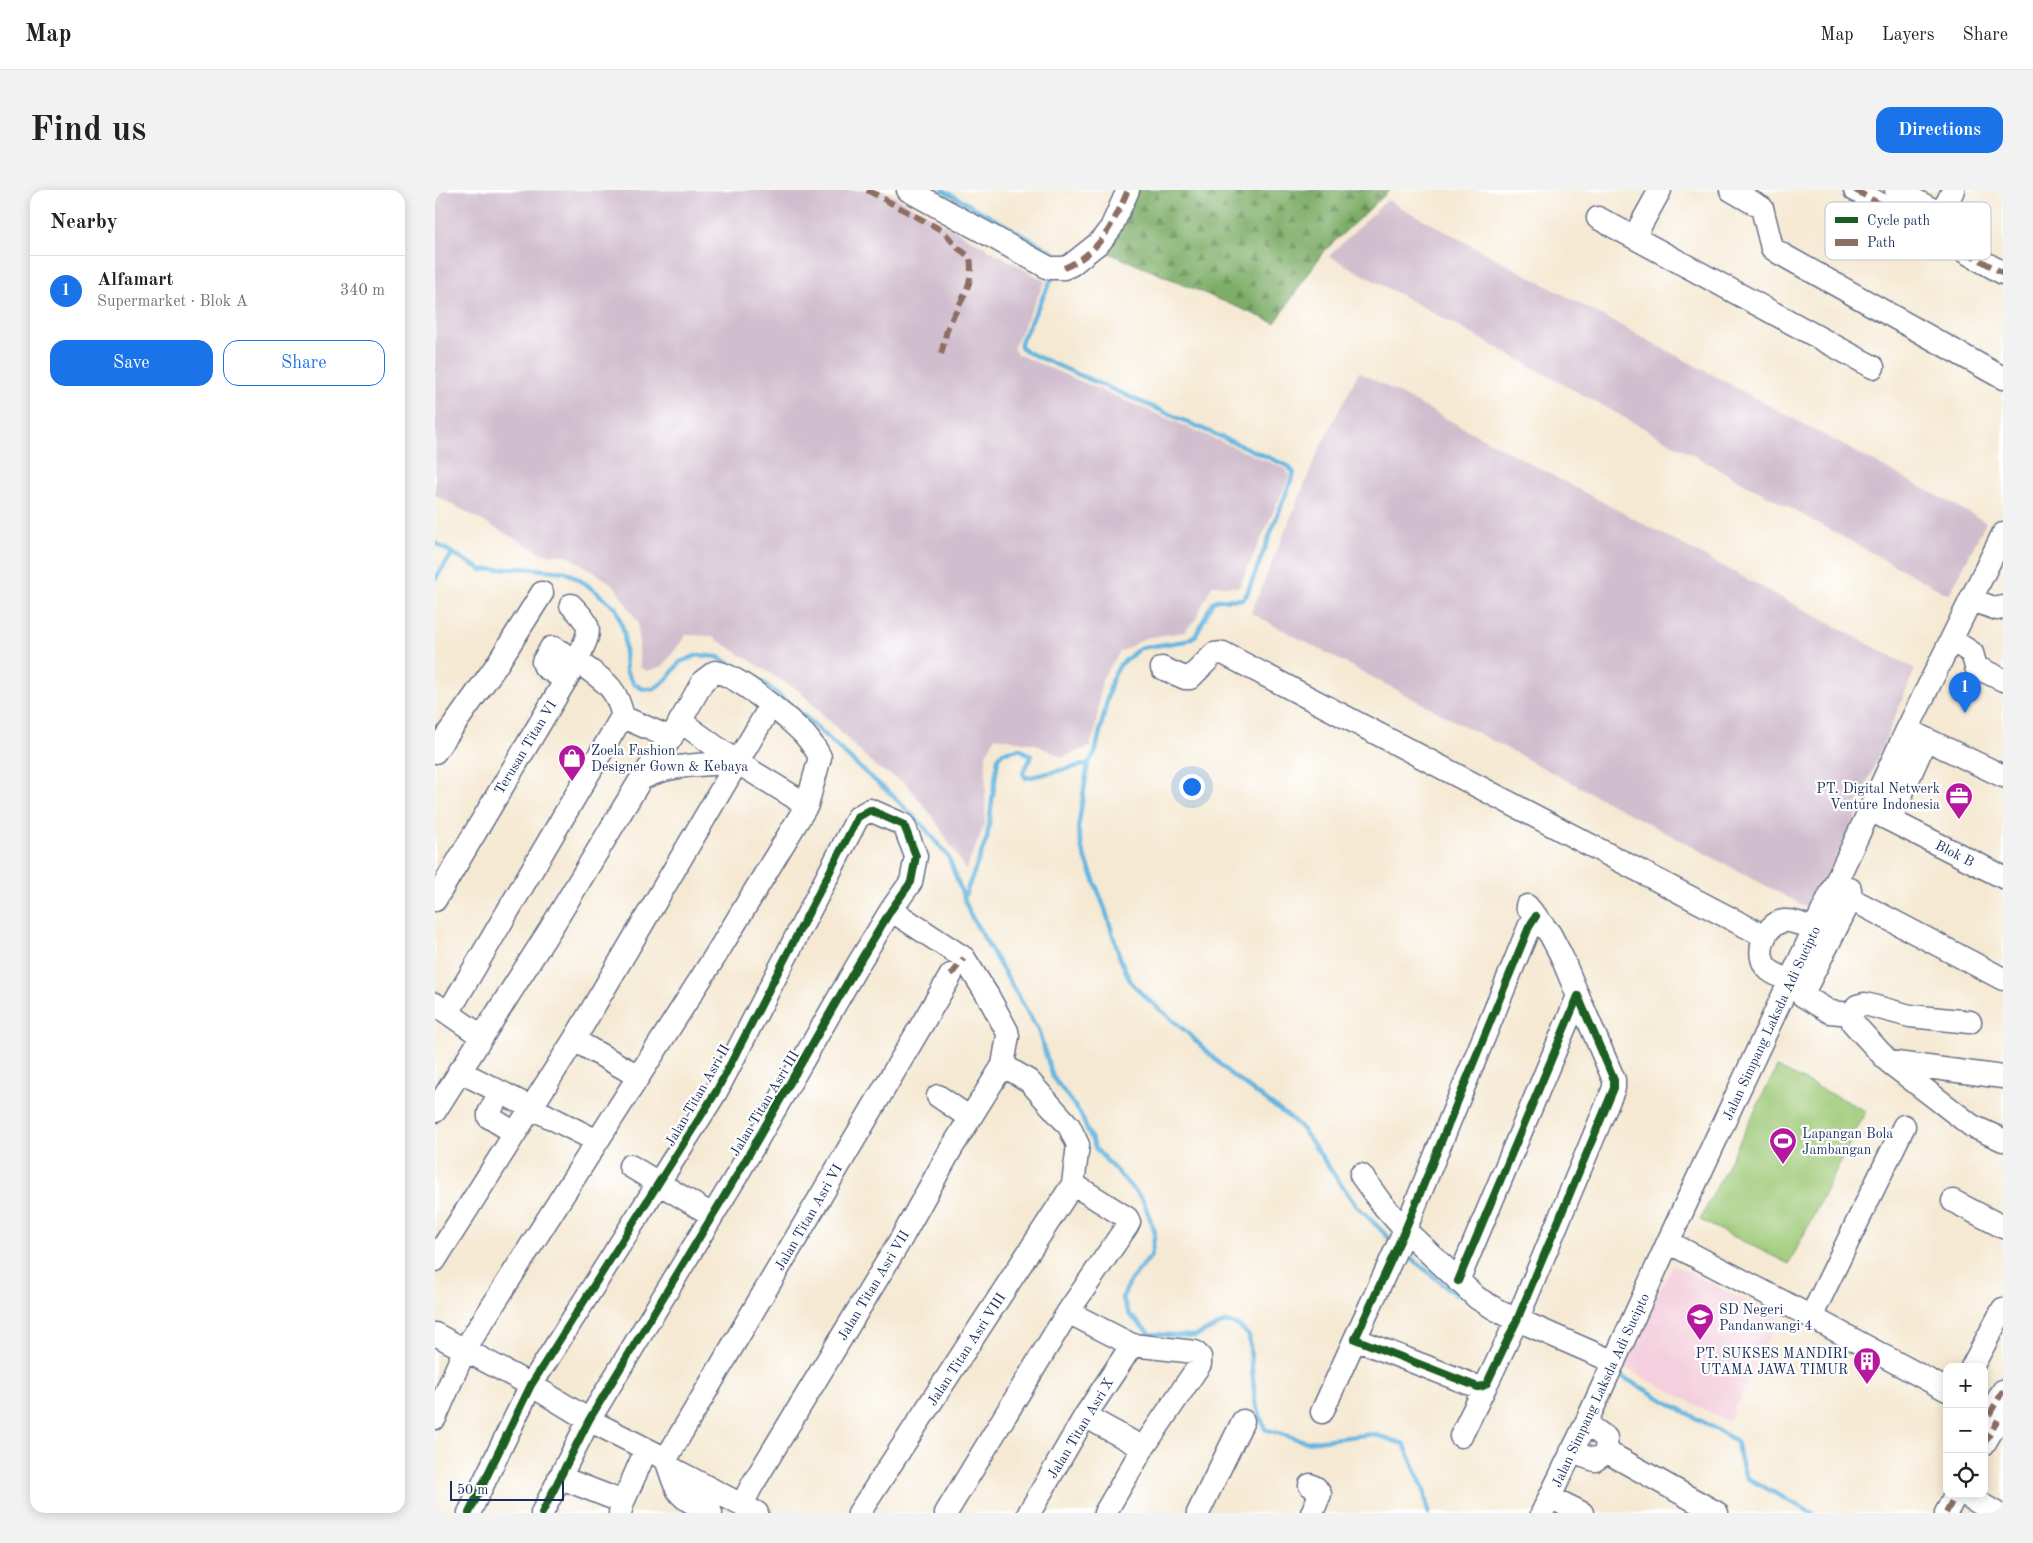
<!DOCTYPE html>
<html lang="en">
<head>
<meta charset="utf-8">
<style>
	body { margin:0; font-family:"Old Standard TT",serif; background:#f2f2f2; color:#202124 }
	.controls { position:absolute; right:15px; bottom:15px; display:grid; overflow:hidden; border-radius:10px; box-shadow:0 2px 12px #0003 }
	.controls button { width:45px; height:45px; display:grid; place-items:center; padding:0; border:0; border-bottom:1px solid #e0e0e0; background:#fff; color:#202124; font:25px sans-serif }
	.scale { position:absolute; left:15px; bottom:12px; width:114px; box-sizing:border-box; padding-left:5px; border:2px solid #1b2f5e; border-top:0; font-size:14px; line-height:18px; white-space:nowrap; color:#1b2f5e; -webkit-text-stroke:4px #fff; paint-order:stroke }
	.you { position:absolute; left:756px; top:596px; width:18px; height:18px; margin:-12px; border:4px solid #fff; border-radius:50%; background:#1a73e8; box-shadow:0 0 0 8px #1a73e833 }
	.badge { display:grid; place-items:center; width:32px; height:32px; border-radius:50%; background:#1a73e8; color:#fff; font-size:16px; font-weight:700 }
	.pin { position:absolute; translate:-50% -41px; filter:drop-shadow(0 1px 2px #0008) }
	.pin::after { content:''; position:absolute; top:26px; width:18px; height:15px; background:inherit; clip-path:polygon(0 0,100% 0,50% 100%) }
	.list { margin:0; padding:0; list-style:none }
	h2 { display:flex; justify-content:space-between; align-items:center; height:65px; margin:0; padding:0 20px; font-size:21px }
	h2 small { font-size:16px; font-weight:400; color:#757577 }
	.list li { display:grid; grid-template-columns:32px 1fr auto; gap:15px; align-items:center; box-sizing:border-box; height:70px; padding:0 20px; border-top:1px solid #e0e0e0 }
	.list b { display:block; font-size:19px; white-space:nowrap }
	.list p { margin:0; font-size:16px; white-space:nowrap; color:#757577 }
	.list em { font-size:16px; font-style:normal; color:#757577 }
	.actions { display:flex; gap:10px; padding:15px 20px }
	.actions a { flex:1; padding:11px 0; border:1px solid #1a73e8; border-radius:15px; text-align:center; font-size:18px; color:#1a73e8 }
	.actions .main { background:#1a73e8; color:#fff }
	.icon { flex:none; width:28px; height:28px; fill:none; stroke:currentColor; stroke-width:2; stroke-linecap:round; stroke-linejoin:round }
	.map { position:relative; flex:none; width:1568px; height:1323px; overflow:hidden; border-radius:15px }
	header { display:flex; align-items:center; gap:30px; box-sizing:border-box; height:70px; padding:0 25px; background:#fff; border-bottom:1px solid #e0e0e0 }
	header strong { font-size:24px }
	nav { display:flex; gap:28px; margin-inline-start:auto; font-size:18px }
	.intro { display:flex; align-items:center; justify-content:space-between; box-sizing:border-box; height:120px; padding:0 30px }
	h1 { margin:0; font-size:35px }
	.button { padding:12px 22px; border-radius:15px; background:#1a73e8; color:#fff; font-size:18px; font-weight:700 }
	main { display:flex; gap:30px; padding:0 30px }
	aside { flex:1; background:#fff; border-radius:15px; box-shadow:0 2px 12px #0003 }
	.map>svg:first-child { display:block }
	.built { fill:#f4cfdd }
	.industrial { fill:#d0bdcd }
	.forest { fill:url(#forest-firs); stroke:#4c6e62 }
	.park { fill:#9dc976; stroke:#5c7c6a }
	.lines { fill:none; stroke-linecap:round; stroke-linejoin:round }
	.stream { stroke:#65b6e0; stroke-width:4.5 }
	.minor-casing { stroke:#677087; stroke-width:25 }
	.minor { stroke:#fff; stroke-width:22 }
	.quiet { stroke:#8d6e63; stroke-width:6; stroke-dasharray:12 6; stroke-linecap:butt }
	.cycleway-casing { stroke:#fff; stroke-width:11 }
	.cycleway { stroke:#1b5e20; stroke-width:8 }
	.labels { text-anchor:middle; stroke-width:4.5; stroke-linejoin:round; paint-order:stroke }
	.street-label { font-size:14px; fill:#1b2f5e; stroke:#fff }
	.poi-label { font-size:14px; fill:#1b2f5e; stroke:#fff; text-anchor:start }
	.key { fill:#fff; stroke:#bbc1cf; stroke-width:1 }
	.key-label { font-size:14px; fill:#1b2f5e }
</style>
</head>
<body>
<header>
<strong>Map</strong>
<nav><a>Map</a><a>Layers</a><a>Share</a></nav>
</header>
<div class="intro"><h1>Find us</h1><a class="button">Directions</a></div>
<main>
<aside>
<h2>Nearby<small></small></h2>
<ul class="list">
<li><span class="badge">1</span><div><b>Alfamart</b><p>Supermarket · Blok A</p></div><em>340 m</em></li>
</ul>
<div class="actions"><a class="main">Save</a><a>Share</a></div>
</aside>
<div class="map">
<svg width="1568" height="1323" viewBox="0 0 1568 1323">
	<defs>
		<pattern id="forest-firs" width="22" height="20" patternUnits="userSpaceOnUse" patternTransform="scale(1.25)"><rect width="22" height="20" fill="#7ead67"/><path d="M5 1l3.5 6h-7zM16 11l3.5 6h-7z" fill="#668d58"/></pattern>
	</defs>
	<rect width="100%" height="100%" fill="#fff"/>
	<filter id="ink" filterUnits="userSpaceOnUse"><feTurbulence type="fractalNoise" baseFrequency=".02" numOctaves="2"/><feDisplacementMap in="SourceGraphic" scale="10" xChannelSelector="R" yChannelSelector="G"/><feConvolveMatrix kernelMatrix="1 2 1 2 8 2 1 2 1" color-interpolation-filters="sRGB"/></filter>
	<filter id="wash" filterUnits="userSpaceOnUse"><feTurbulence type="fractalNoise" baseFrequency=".0096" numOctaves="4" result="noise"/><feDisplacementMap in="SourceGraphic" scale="20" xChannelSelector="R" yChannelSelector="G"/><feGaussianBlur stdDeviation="1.12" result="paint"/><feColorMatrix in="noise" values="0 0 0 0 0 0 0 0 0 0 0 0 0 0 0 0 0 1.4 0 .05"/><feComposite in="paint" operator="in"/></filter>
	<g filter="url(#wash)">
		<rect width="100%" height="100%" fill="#f5e9d3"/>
		<path class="built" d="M 1238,1075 L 1344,1127 L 1293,1232 L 1185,1175 Z"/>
		<path class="industrial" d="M 0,0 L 448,0 L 610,91 L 578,158 L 582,164 L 850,279 L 855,285 L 804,397 L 777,395 L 760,430 L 749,442 L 710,448 L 684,463 L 667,489 L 660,542 L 654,557 L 627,567 L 600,554 L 560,547 L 551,564 L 550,634 L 531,680 L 498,627 L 471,593 L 442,578 L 364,501 L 276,446 L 251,445 L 228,476 L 212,481 L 205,477 L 203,432 L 179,395 L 132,365 L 108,364 L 0,305 Z
			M 952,10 L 1551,332 L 1514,405 L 894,66 Z
			M 924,182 L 1480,479 L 1427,605 L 1418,620 L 1423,623 L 1375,719 L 816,423 L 885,257 Z"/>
		<path class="forest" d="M 698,0 L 955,0 L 888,62 L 840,133 L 669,61 Z"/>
		<path class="park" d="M 1342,877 L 1431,921 L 1354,1074 L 1265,1030 Z"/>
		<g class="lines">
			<path class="stream" d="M 508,0 L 619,63 L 622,71
				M 0,353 L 47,380 L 88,378 L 131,382 L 151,394 L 181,418 L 189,442 L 191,481 L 199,494 L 208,499 L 219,499 L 232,489 L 245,472 L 263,465 L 283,467 L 330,494 L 376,532 L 424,577 L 457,605 L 488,636 L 513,666 L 535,724 L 603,840 L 618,887 L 645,923 L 661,959 L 708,1010 L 720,1042 L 716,1066 L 696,1090 L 687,1108 L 694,1124 L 715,1144 L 760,1146 L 791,1132 L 804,1136 L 814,1146 L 820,1211 L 830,1239 L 872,1252 L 938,1244 L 969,1254 L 989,1300 L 993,1323
				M 0,389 L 17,364
				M 653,574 L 643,639 L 647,659 L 670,719 L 685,768 L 695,791 L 709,806 L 754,844 L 793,882 L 859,931 L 869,941 L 919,1013 L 955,1049
				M 529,708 L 552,648 L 563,568 L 568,562 L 585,559 L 596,566 C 595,573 590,576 588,583 L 591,588 L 653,574 L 660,563 L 677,489 L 685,475 L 705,458 L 751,451 L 761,445 L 777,413 L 782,410 L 808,409 L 812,404 L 859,283 L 853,276 L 592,162 L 586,157 L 586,152 L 618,86
				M 970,1063 L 1021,1105
				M 1184,1185 L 1300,1250 C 1305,1261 1307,1281 1312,1288 L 1377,1323"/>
		</g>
	</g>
	<g filter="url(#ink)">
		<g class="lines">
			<g class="minor-casing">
				<path id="minor" d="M 473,0 L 614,78 L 629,78 L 636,75 L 665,52 L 676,38 L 693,0
					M 1296,0 L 1327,18 L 1337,58 L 1346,64 L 1568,188
					M 1420,0 L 1568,83
					M 1461,0 L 1500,21 C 1511,20 1514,9 1518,0
					M 1163,28 L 1438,177
					M 1199,47 L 1225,0
					M 1537,410 L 1562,419 L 1568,417
					M 1517,450 L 1537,463 L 1541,477 L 1568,490
					M 727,478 L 750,488 L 755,488 L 779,464 L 788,463 L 1329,746
					M 131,490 L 110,477 L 108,472 L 116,458 L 119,458 L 142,471 C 154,441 161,440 136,415
					M 245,531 L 303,573 L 372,615
					M 1472,540 L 1568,586
					M 0,562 L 61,476 L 107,403
					M 206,589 C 236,573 270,575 303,573
					M 1435,620 L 1568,687
					M 1455,630 L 1491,549
					M 1415,699 L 1416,709 L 1367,805 L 1395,822 L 1416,824
					M 1395,705 L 1407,711 L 1416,709 L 1568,789
					M 0,710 L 142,471 C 167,490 182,495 188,528
					M 1092,716 L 1115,744 L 1126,765 L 1143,806
					M 1355,791 C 1349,788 1340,785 1334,780 C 1318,767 1329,733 1349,731 C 1360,730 1370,736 1379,740
					M 0,814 L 46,846
					M 13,823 L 185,530 L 192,529 L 236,548
					M 1535,832 L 1475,826 L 1430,814 L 1422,816 L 1416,824 L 1418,833 L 1454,872 L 1568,887
					M 139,850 L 203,886
					M 1454,872 L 1537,936 L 1568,950
					M 24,881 L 162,951
					M 65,902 L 54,923 L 54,927 L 80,943
					M 503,906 L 535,928
					M 0,921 L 116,738 L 206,589 L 236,548 L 268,491 L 280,482 C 302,484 353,528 369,544 C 375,551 381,559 385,567 L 372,615 L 279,768 L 30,1159 L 0,1228
					M 195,976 L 277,1025
					M 926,985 L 946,1013 L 970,1040 L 1042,1108 L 1067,1123 L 1179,1172
					M 1518,1011 L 1568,1037
					M 1233,1052 L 1352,1114 L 1512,1200
					M 0,1070 L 139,850 L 336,515
					M 1023,1091 L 1143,806 L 1179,890 L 1179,898 L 1082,1130 L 1052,1193 L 1048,1196 L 1043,1197 L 920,1149 L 970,1040 L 1094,737 L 1101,726
					M 633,1122 L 697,1155 L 760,1162 L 765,1167 L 765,1174 L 708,1258 L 670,1323
					M 1376,1127 L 1469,936
					M 0,1144 L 96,1195 L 154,1230 L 231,1269 C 244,1307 240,1304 276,1323
					M 1537,1177 L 1568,1119
					M 887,1222 L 920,1149
					M 1554,1225 L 1568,1201
					M 650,1226 L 708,1258
					M 1151,1233 L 1171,1248 L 1172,1262
					M 1026,1246 L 1052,1193
					M 1549,1254 L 1563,1230
					M 1136,1262 L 1160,1270 L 1172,1262
					M 1172,1262 L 1282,1323
					M 231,1269 L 516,785
					M 234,1277 L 322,1323
					M 124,1287 L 188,1312
					M 875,1295 L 881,1298 L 885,1304 L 877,1323
					M 1529,1304 L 1561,1323
					M 1115,1307 L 1147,1323
					M 307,1315 L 316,1297 L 466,1049 L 516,959 L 568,875
					M 34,1323 L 96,1195 L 281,902 L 423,627 L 435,620 L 469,635 L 481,666 L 476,692 L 456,720 L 422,776 L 302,985 L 154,1230 L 107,1323
					M 185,1323 L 188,1312 L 211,1260
					M 424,1323 L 638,994 L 643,955 L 634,936 L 594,891 L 568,875 L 573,846 L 572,841 L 553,806 L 529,768 L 456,720
					M 511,1323 L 633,1122 L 692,1036 L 694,1032 L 692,1028 L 638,994
					M 594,1323 L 650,1226 L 697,1155
					M 763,1323 L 808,1231
					M 1107,1323 L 1151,1233 L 1233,1052 L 1472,540 L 1568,344
					M 1511,1323 L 1521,1304"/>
			</g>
			<use href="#minor" class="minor"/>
			<path class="quiet" d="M 432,0 L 508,41 L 523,58 L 535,67 C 540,97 524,112 513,137 C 510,145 509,155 506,164
				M 1420,0 L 1568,83
				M 629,78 C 666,62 678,34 693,0
				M 516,785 L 529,768
				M 1554,1225 L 1568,1201
				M 1549,1254 L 1563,1230
				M 1511,1323 L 1521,1304"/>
			<g class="cycleway-casing">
				<path id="cycleway" d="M 1023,1091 L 1143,806 L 1179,890 L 1179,898 L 1082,1130 L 1052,1193 L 1048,1196 L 1043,1197 L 920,1149 L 970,1040 L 1094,737 L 1101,726
					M 34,1323 L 96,1195 L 281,902 L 423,627 L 435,620 L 469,635 L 481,666 L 476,692 L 456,720 L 422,776 L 302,985 L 154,1230 L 107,1323"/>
			</g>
			<use href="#cycleway" class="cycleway"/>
		</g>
	</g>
	<defs>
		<g id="shop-pin" transform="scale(1.4375)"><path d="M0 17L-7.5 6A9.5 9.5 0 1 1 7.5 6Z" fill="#b5179e" stroke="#fff"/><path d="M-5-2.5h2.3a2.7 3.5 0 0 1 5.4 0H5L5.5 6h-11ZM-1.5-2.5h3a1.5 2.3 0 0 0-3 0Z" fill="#fff"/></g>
		<g id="office-pin" transform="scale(1.4375)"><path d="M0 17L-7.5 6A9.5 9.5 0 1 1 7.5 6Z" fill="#b5179e" stroke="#fff"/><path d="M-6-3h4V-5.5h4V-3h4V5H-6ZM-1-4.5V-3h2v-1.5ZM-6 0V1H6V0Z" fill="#fff"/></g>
		<g id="stadium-pin" transform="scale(1.4375)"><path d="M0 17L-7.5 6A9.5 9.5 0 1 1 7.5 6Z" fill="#b5179e" stroke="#fff"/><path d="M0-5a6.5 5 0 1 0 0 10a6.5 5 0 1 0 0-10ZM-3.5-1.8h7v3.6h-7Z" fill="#fff"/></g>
		<g id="school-pin" transform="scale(1.4375)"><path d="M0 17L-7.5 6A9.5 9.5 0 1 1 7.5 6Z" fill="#b5179e" stroke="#fff"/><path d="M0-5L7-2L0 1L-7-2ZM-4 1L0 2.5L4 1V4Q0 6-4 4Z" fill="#fff"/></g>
		<g id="building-pin" transform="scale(1.4375)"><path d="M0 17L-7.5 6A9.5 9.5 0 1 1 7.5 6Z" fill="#b5179e" stroke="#fff"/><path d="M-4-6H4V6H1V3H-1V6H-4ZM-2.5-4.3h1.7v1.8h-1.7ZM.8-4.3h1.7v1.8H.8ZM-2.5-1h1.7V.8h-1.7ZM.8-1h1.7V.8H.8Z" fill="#fff"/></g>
	</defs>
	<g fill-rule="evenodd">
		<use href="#shop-pin" x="137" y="568"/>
		<use href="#office-pin" x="1524" y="606"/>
		<use href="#stadium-pin" x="1348" y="951"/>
		<use href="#school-pin" x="1265" y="1127"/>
		<use href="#building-pin" x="1432" y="1171"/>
	</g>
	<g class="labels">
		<g class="street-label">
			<text transform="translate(90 557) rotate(-59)" y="5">Terusan Titan VI</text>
			<text transform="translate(1520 663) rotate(27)" y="5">Blok B</text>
			<text transform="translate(1336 833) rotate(-65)" y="5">Jalan Simpang Laksda Adi Sucipto</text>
			<text transform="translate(262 905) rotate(-60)" y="5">Jalan Titan Asri II</text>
			<text transform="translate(329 913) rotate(-59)" y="5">Jalan Titan Asri III</text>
			<text transform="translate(373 1027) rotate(-60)" y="5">Jalan Titan Asri VI</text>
			<text transform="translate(438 1095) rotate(-59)" y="5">Jalan Titan Asri VII</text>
			<text transform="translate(531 1159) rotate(-57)" y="5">Jalan Titan Asri VIII</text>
			<text transform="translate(1165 1200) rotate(-65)" y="5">Jalan Simpang Laksda Adi Sucipto</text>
			<text transform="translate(645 1238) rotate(-59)" y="5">Jalan Titan Asri X</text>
		</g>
		<g class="poi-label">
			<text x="156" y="565">Zoela Fashion<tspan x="156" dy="16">Designer Gown &amp; Kebaya</tspan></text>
			<text x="1505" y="603" text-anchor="end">PT. Digital Netwerk<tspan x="1505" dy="16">Venture Indonesia</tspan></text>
			<text x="1367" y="948">Lapangan Bola<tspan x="1367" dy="16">Jambangan</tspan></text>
			<text x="1284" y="1124">SD Negeri<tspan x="1284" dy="16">Pandanwangi 4</tspan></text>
			<text x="1413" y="1168" text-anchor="end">PT. SUKSES MANDIRI<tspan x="1413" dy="16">UTAMA JAWA TIMUR</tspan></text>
		</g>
	</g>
	<rect x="1390" y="12" width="166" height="58" rx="8" class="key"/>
	<rect x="1400" y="27" width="23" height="6" fill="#1b5e20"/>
	<rect x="1400" y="49" width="23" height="7" fill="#8d6e63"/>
	<g class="key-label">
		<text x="1432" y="35">Cycle path</text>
		<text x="1432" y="57">Path</text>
	</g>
</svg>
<div class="controls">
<button>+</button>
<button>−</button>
<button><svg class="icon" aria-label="locate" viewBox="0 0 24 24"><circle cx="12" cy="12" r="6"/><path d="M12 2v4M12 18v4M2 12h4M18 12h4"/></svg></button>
</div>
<div class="scale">50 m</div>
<div class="you"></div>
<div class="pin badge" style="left:1530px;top:523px">1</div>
</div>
</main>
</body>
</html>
